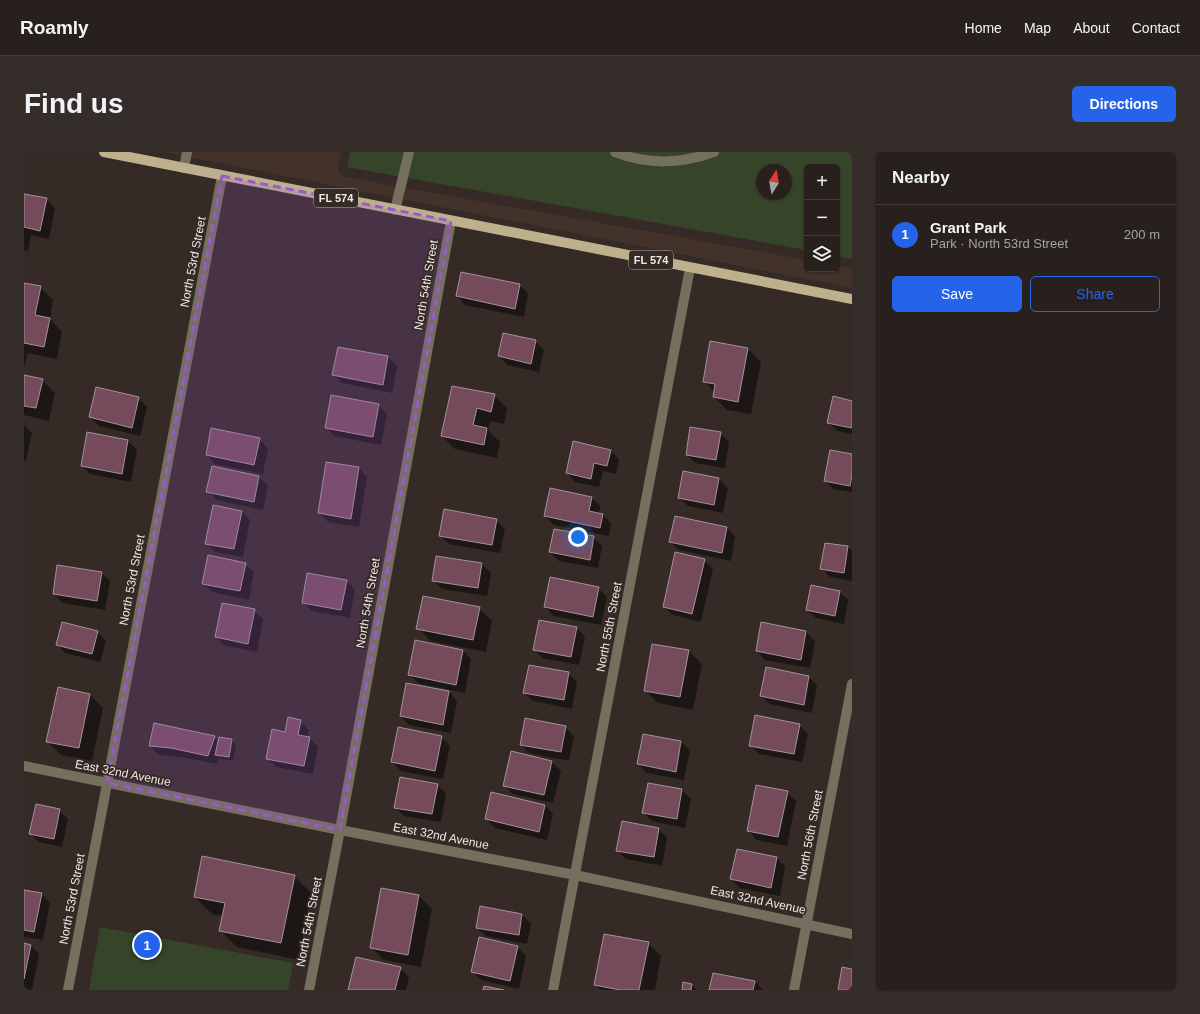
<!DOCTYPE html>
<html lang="en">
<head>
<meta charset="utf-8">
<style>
	body { margin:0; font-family:Helvetica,sans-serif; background:#342d29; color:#f1f3f6 }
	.controls { position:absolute; right:12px; top:12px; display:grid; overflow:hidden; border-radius:6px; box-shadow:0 1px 3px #0004 }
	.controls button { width:36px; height:36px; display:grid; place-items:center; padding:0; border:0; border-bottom:1px solid #443e3b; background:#28201c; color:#f1f3f6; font:20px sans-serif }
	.compass { position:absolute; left:732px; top:12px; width:36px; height:36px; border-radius:50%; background:#28201c; box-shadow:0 1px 3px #0004; rotate:11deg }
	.you { position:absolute; left:554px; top:385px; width:14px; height:14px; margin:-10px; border:3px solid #fff; border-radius:50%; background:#1a73e8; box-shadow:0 0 0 6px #1a73e833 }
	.badge { display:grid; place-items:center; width:26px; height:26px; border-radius:50%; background:#2563eb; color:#fff; font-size:13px; font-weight:700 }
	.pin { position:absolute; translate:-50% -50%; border:2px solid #fff; box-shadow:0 1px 4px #0006 }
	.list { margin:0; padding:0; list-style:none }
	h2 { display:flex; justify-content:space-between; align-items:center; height:52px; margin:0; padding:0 16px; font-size:17px }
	h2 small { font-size:13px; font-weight:400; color:#a5a3a3 }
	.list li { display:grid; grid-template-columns:26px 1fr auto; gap:12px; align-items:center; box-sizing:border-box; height:60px; padding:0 16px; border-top:1px solid #443e3b }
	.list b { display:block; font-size:15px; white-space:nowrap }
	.list p { margin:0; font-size:13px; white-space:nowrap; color:#a5a3a3 }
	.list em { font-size:13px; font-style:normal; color:#a5a3a3 }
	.actions { display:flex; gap:8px; padding:12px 16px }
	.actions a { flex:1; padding:9px 0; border:1px solid #2563eb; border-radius:6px; text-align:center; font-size:14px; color:#2563eb }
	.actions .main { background:#2563eb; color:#fff }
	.icon { flex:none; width:22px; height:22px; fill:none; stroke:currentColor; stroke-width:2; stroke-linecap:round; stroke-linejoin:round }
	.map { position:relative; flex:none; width:828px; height:838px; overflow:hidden; border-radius:6px }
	header { display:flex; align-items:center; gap:24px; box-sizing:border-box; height:56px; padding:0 20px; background:#28201c; border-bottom:1px solid #443e3b }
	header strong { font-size:19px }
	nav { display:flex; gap:22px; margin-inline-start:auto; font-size:14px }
	.intro { display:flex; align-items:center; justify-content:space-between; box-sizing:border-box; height:96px; padding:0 24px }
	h1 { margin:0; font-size:28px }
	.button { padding:10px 18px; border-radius:6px; background:#2563eb; color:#fff; font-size:14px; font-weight:700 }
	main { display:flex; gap:24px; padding:0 24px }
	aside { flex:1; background:#28201c; border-radius:6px; box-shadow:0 1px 3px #0004 }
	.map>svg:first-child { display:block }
	.built { fill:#42322a }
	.green { fill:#364429; fill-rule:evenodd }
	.shadow { fill:#0007 }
	.building { fill:#754b5c; stroke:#a19398 }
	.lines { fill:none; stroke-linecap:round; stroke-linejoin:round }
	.lane { stroke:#756f5d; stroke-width:10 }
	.street { stroke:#756f5d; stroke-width:10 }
	.primary { stroke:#beb08c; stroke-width:10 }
	.marked { fill:#985bc8; fill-opacity:0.2; stroke:#985bc8; stroke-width:3; stroke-dasharray:8 5; stroke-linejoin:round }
	.labels { text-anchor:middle; stroke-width:3.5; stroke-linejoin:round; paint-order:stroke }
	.shield { fill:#352a26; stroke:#b7afab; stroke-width:1 }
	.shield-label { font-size:11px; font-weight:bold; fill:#efe8e4 }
	.street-label { font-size:12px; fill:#efe8e4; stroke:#352a26 }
</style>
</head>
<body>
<header>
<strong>Roamly</strong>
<nav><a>Home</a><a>Map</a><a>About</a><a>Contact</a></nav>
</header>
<div class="intro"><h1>Find us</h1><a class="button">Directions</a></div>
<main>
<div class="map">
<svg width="828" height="838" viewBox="0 0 828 838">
	<rect width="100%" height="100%" fill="#352a26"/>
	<path class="built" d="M 139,0 L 317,0 L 314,14 L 315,20 L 316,22 L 321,25 L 783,108 L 783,117 L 813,117 L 813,114 L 828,116 L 828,136 Z"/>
	<path class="green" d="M 326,0 L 828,0 L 828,107 L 813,104 L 813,15 L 783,15 L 783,98 L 323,15 ZM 738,18 L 762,18 L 762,42 L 738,42 Z
		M 76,775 L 269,811 L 264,838 L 65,838 Z"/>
	<path class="shadow" d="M 0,43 L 22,47 L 31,56 L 25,87 L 7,83 L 4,99 L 0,98 Z
		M 0,132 L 16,135 L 29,148 L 26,167 L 38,180 L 33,207 L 4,201 L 0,216 Z
		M 495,133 L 504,141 L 500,165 L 441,153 L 433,144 Z
		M 511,189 L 520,198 L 515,220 L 483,213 L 475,204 Z
		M 315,196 L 364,205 L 373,214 L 368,241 L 318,231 L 310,223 Z
		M 724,197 L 737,210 L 727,262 L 703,258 L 690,245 L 691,240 L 680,229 Z
		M 0,224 L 18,228 L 31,241 L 25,269 L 0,263 Z
		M 429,235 L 470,243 L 483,256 L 480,272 L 466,269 L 464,278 L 476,290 L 473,306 L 431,297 L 418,284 Z
		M 114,246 L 123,255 L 116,284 L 75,274 L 66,265 Z
		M 828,250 L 828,282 L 813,279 L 804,270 Z
		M 354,253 L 363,262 L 357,293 L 310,284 L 302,275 Z
		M 0,273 L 8,281 L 2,309 L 0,309 Z
		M 64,281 L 104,289 L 113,298 L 107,330 L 66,322 L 58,314 Z
		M 696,281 L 705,290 L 701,316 L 671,311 L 663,303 Z
		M 235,287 L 244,296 L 239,322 L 191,312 L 183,303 Z
		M 586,298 L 595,307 L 592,322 L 579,319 L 575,335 L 551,330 L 543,321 Z
		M 828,303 L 828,340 L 809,337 L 801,328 Z
		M 189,315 L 235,325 L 244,333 L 239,358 L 192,348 L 184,339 Z
		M 335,316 L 343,325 L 335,375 L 304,370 L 295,361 Z
		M 660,320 L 695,327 L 704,336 L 699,361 L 664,354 L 655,346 Z
		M 568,346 L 576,354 L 575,362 L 579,363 L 587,371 L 585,384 L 530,373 L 521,364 Z
		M 217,359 L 226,368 L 219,405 L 191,400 L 182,391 Z
		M 472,368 L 481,377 L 476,401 L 425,392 L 416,383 Z
		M 703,376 L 711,384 L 707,409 L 655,398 L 646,390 Z
		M 569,385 L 578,394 L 574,416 L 535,409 L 526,400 Z
		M 802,392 L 824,395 L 828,399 L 828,429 L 806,425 L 798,417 Z
		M 413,405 L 458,412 L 467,421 L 463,444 L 418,437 L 409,428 Z
		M 680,408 L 689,417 L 677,470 L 649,463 L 640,455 Z
		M 221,412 L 230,420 L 225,448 L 188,440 L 179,432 Z
		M 34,414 L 77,421 L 86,429 L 81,458 L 38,451 L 30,442 Z
		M 322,429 L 331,437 L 326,466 L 288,459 L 279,450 Z
		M 574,436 L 583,445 L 577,473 L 530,464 L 521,455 Z
		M 816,440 L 824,448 L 820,472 L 792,466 L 783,458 Z
		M 455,456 L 468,469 L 462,500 L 407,489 L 394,476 Z
		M 230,458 L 239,467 L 233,500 L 201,494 L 192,485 Z
		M 738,472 L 782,480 L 791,489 L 786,516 L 741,508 L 733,499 Z
		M 553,476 L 561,485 L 555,513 L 518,506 L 510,497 Z
		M 73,480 L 82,489 L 76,510 L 41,501 L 33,492 Z
		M 439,499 L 447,507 L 441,541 L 394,531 L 385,522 Z
		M 665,499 L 678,512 L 669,558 L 634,551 L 621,538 Z
		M 544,521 L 553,530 L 548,557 L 509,549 L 500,541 Z
		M 785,525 L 793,533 L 788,561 L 746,552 L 737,544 Z
		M 35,537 L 66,543 L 79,556 L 68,609 L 37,603 L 24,590 Z
		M 425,540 L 433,549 L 427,581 L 385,573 L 377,564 Z
		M 276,569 L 285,578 L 283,586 L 286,586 L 294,595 L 289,622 L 252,615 L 243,606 L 262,581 Z
		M 775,573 L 784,582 L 778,610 L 735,602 L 726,593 Z
		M 541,575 L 550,584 L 545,609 L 505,601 L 497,593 Z
		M 620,583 L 657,590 L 666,598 L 660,628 L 623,621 L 614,612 Z
		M 190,585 L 195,589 L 207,588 L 212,592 L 209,609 L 196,607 L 195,605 L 193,612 L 156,605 L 135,603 L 126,594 Z
		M 417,585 L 426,594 L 419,627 L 377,619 L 368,610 Z
		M 487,601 L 528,610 L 537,619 L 529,651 L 489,642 L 480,633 Z
		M 624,632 L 658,638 L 667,647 L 661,676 L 628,669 L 619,660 Z
		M 413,633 L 422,641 L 417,670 L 380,664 L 371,655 Z
		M 763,640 L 772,649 L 763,694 L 733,688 L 724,679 Z
		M 521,653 L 529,662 L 523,688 L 471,676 L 462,667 Z
		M 35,658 L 44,667 L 38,695 L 15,690 L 7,682 Z
		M 599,671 L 635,677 L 643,686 L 638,714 L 602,707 L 593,698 Z
		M 753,706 L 761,715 L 756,744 L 716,736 L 707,727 Z
		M 270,724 L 287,741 L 274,808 L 213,795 L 196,778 L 199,764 L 188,762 L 171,745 Z
		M 0,739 L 18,742 L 26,751 L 19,788 L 0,785 Z
		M 395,744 L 408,757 L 397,815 L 360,808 L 347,795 Z
		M 457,755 L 498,763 L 507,772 L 503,792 L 462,784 L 453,776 Z
		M 455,787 L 494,795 L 502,804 L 495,837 L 457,828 L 448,819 Z
		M 624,791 L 637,804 L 631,838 L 577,838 L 571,833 Z
		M 0,792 L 7,794 L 15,802 L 8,838 L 0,838 Z
		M 376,816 L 385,825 L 382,838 L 325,838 Z
		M 731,830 L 739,838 L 686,838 Z
		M 668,833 L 673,838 L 659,838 Z"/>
	<path class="building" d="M 0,42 L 23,46 L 16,79 L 0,75 Z
		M 437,120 L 496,132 L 491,157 L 432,144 Z
		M 0,131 L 17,134 L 11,163 L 26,166 L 20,195 L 0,191 Z
		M 479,181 L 512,188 L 507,212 L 474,204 Z
		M 686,189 L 724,196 L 714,250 L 689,245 L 691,232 L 679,230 Z
		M 314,195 L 364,204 L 359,233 L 308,223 Z
		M 0,223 L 19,227 L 12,256 L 0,254 Z
		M 428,234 L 471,242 L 467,260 L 453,256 L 449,273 L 463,276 L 460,293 L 417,284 Z
		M 72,235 L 115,245 L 108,276 L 65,265 Z
		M 307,243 L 355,252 L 349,285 L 301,276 Z
		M 809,244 L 828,249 L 828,276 L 803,271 Z
		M 666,275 L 697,280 L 692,308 L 662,303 Z
		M 187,276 L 236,286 L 230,313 L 182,303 Z
		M 63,280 L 104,288 L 98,322 L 57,314 Z
		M 549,289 L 587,298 L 583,314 L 570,311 L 567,327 L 542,321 Z
		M 806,298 L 828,302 L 828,323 L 826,334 L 800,329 Z
		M 302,310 L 335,315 L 327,367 L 294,361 Z
		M 188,314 L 235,324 L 230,350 L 182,340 Z
		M 659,319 L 695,326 L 690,353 L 654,346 Z
		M 526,336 L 568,345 L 565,359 L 579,362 L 576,376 L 520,364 Z
		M 189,353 L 218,359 L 210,397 L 181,392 Z
		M 420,357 L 473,367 L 468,393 L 415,384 Z
		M 651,364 L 703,375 L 698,401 L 645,390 Z
		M 530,377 L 570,384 L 566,408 L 525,400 Z
		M 801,391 L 824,394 L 820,421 L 796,417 Z
		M 651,400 L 681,407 L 668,462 L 639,455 Z
		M 184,403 L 222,411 L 216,439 L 178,432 Z
		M 412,404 L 458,411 L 454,436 L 408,429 Z
		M 33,413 L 78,420 L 73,449 L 29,442 Z
		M 283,421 L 323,428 L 317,458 L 278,451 Z
		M 526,425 L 575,435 L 569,465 L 520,455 Z
		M 787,433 L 816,439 L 811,464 L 782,458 Z
		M 399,444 L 456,455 L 449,488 L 392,477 Z
		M 198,451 L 231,457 L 224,492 L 191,485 Z
		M 515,468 L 553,475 L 547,505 L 509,498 Z
		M 38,470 L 74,479 L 68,502 L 32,493 Z
		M 737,470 L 782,479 L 777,508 L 732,499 Z
		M 391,488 L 439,498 L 432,533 L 384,523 Z
		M 628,492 L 665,498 L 656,545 L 620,539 Z
		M 505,513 L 545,520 L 540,548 L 499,541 Z
		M 742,515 L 785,524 L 780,553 L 736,544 Z
		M 382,531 L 425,539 L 419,573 L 376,564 Z
		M 34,535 L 66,542 L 55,596 L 22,590 Z
		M 731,563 L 776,572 L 770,602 L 725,594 Z
		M 264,565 L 277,568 L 274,583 L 286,585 L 280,614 L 242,607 L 248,577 L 261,580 Z
		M 501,566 L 542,574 L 537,600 L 496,593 Z
		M 130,571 L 191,584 L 184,604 L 147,596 L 125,594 Z
		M 374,575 L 418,584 L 411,619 L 367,610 Z
		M 619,582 L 657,589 L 652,620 L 613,612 Z
		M 195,585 L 208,587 L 205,605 L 191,603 Z
		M 487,599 L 528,609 L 520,643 L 479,634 Z
		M 376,625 L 414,632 L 408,662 L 370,656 Z
		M 624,631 L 658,637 L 653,667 L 618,661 Z
		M 732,633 L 764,639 L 754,685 L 723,679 Z
		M 467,640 L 521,653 L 515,680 L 461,667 Z
		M 12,652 L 36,657 L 30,687 L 5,682 Z
		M 598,669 L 635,676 L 630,705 L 592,699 Z
		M 713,697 L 753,705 L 747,736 L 706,727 Z
		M 178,704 L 271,723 L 257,791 L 195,779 L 201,751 L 170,745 Z
		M 357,736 L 395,743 L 384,803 L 346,796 Z
		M 0,738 L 18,741 L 10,780 L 0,778 Z
		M 456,754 L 498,762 L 495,783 L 452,776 Z
		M 580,782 L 625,790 L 615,838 L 596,838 L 570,833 Z
		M 455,785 L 494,794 L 486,829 L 447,820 Z
		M 0,791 L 7,793 L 0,827 Z
		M 332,805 L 377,815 L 371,838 L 324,838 Z
		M 818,815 L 828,817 L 828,838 L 814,838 Z
		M 689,821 L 731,829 L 729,838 L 685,838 Z
		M 659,830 L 668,832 L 667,838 L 658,838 Z
		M 460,834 L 480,838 L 459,838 Z"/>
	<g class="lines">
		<path class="lane" d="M 591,0 C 625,13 656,12 690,0
			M 160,16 L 163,0
			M 371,58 L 385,0"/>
		<path class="street" d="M 0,614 L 316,678 L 551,723 L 828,782
			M 44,838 L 198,24
			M 285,838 L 316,678 L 427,69
			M 529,838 L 666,116
			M 770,838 L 828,532"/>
		<path class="primary" d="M 80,0 L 828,147"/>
	</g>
	<path class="marked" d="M 198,24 L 427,69 L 316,678 L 83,631 Z"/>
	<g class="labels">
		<g class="shield">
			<rect x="290" y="37" width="44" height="18" rx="3"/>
			<rect x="605" y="99" width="44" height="18" rx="3"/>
		</g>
		<g class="shield-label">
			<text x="312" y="50">FL 574</text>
			<text x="627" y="112">FL 574</text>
		</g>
		<g class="street-label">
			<text transform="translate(169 110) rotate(-79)" y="4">North 53rd Street</text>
			<text transform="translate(402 133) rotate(-80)" y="4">North 54th Street</text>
			<text transform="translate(108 428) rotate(-79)" y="4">North 53rd Street</text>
			<text transform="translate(344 451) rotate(-80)" y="4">North 54th Street</text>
			<text transform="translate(585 475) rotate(-79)" y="4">North 55th Street</text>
			<text transform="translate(99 621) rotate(11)" y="4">East 32nd Avenue</text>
			<text transform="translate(786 683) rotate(-79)" y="4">North 56th Street</text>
			<text transform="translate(417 684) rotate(11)" y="4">East 32nd Avenue</text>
			<text transform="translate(48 747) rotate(-79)" y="4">North 53rd Street</text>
			<text transform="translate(734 748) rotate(12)" y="4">East 32nd Avenue</text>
			<text transform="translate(285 770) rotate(-79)" y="4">North 54th Street</text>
		</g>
	</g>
</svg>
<div class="controls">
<button>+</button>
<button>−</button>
<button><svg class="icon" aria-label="layers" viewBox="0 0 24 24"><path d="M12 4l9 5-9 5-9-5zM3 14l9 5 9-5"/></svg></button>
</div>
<svg class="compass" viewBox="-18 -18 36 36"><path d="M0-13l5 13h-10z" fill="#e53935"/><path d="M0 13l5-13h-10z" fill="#a5a3a3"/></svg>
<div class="you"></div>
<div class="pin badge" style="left:123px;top:793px">1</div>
</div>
<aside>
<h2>Nearby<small></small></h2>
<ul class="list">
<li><span class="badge">1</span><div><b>Grant Park</b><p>Park · North 53rd Street</p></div><em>200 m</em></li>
</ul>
<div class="actions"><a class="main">Save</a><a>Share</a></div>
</aside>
</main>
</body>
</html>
